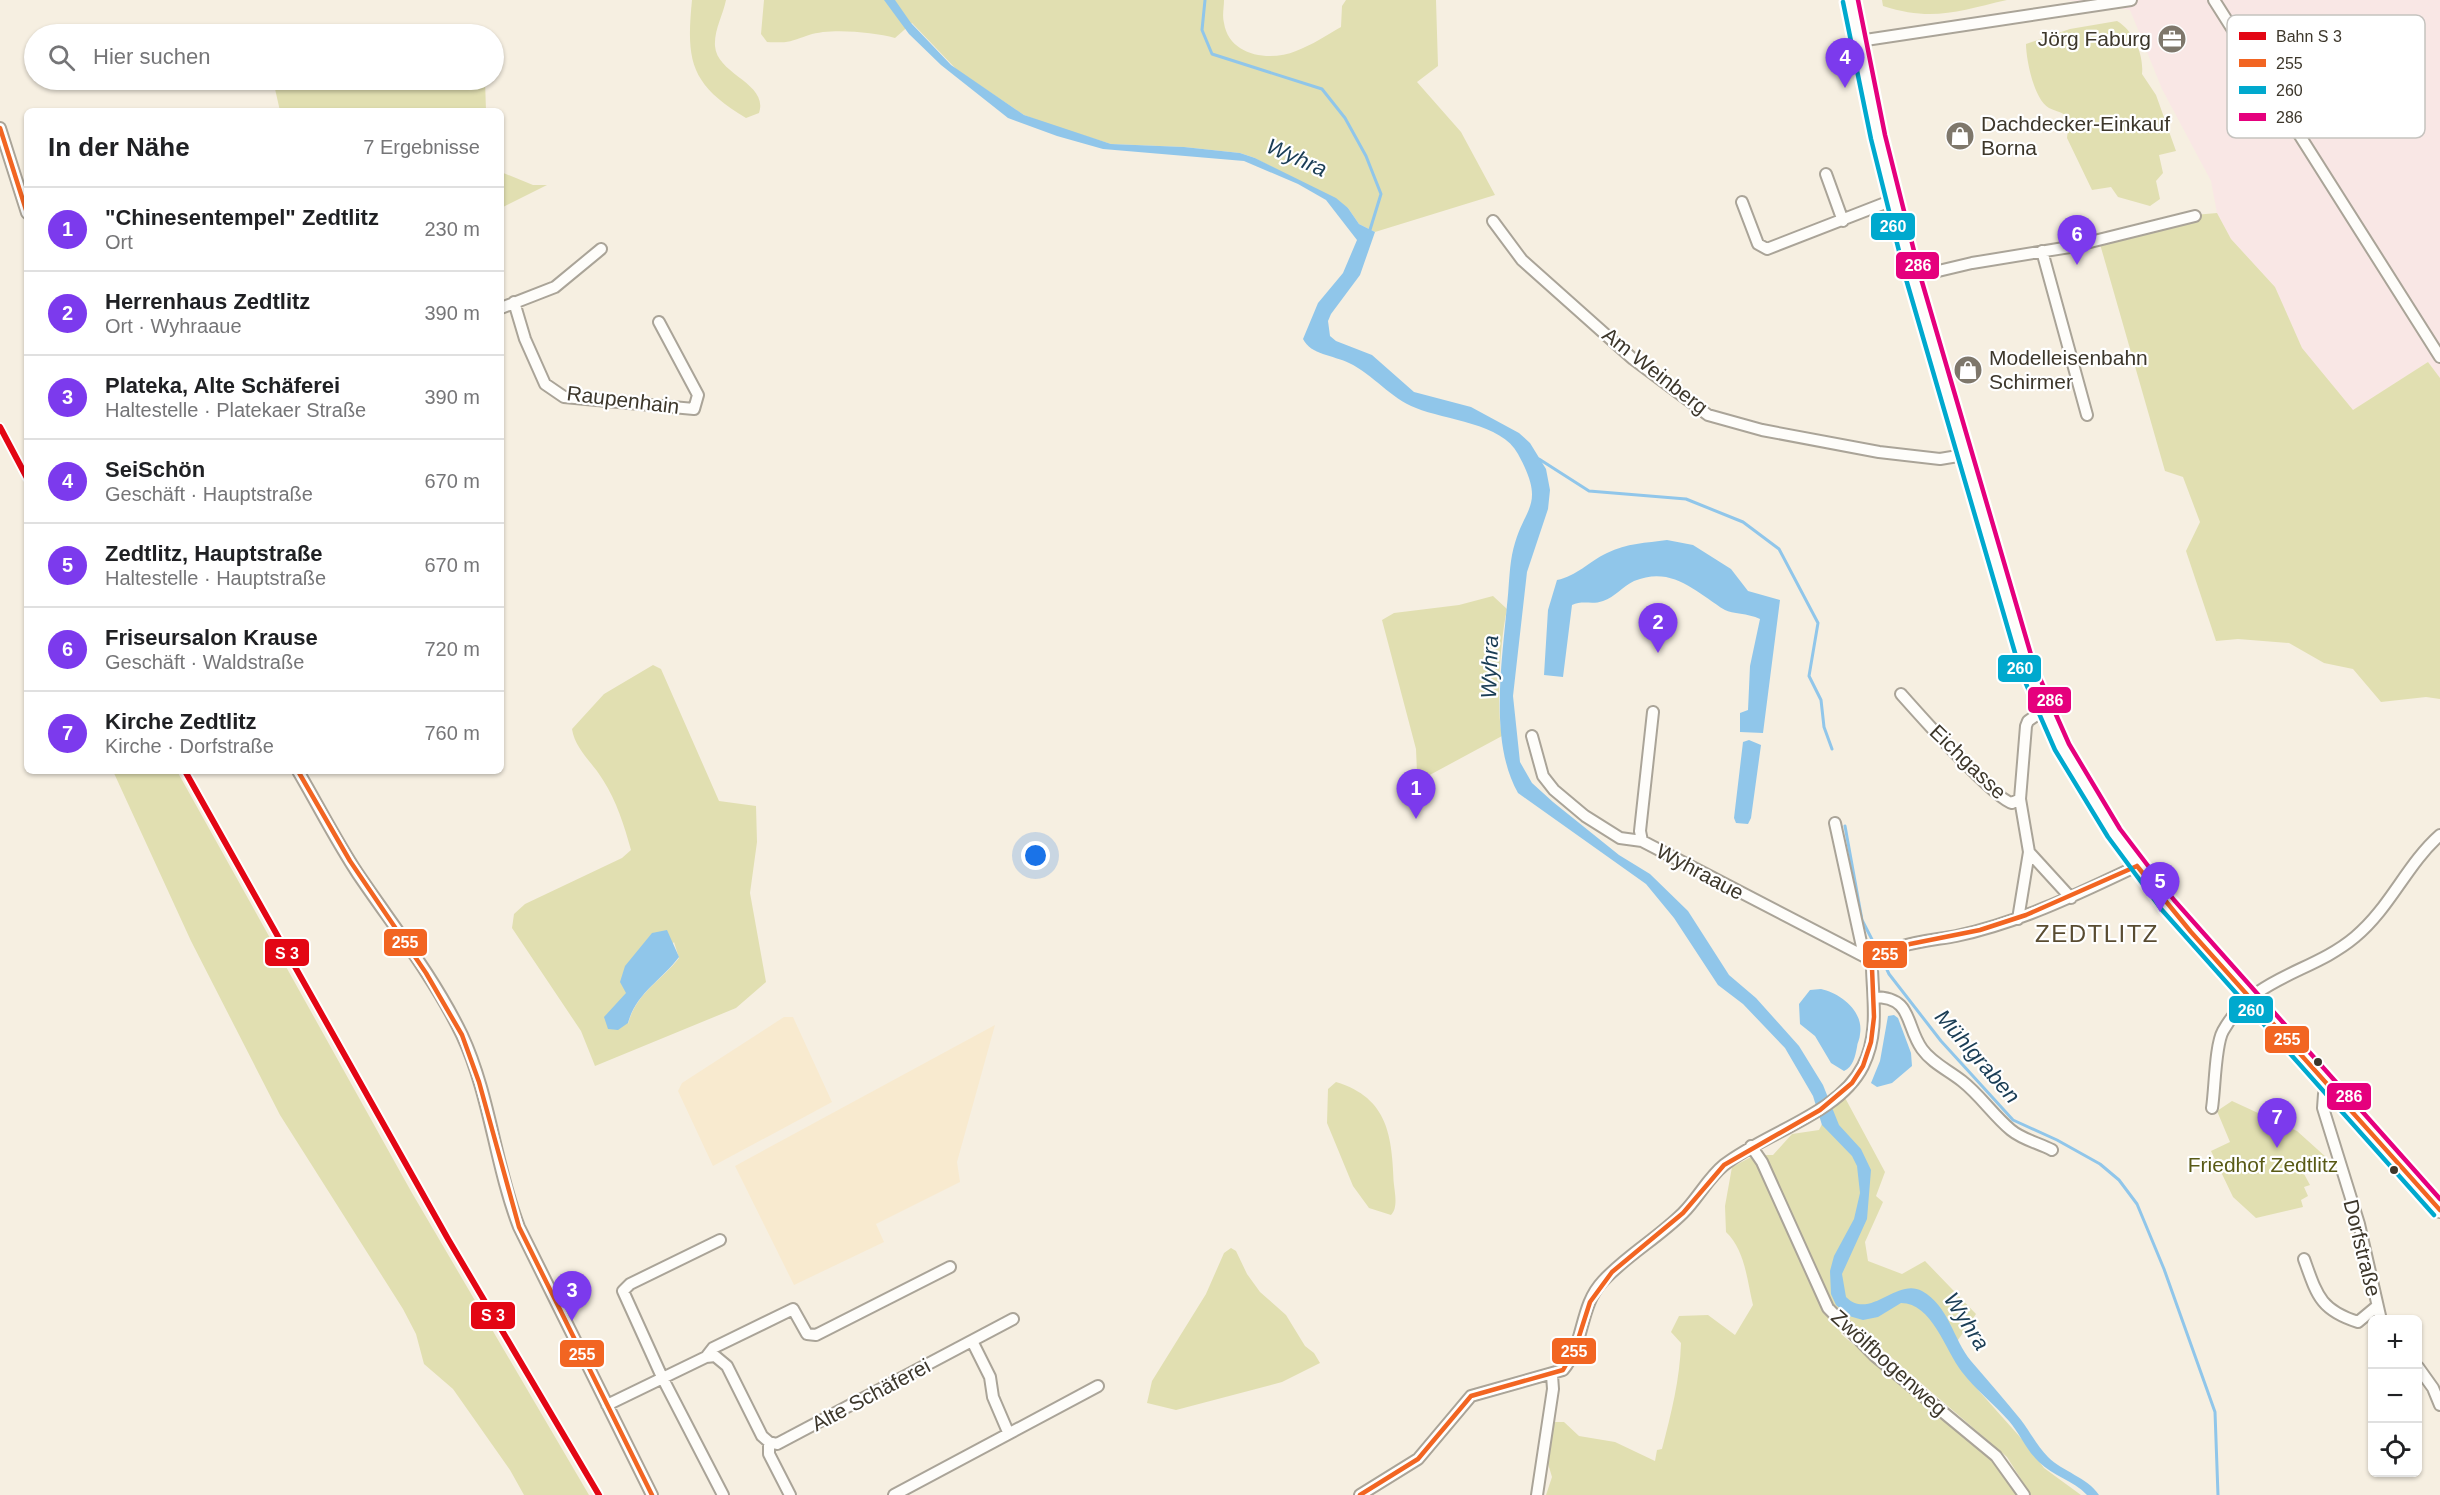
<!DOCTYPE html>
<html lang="de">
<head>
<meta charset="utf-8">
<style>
	body { margin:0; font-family:Arial,sans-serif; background:#f6f6f6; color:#202124 }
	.controls { position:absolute; right:18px; bottom:18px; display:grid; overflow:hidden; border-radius:9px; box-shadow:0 2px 4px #0004 }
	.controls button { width:54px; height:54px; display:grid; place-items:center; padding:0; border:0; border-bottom:2px solid #e0e0e0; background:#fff; color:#202124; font:30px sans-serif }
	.you { position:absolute; left:1036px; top:856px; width:21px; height:21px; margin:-15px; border:4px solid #fff; border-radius:50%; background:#1a73e8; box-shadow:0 0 0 9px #1a73e833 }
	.badge { display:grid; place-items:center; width:39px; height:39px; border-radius:50%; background:#7c3aed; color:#fff; font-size:20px; font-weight:700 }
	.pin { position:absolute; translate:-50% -50px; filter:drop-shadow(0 2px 3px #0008) }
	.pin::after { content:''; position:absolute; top:32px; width:21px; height:18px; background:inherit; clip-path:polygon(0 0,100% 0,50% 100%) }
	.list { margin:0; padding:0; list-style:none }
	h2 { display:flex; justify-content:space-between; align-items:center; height:78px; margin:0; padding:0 24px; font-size:26px }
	h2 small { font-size:20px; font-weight:400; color:#757577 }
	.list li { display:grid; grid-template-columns:39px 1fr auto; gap:18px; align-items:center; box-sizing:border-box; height:84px; padding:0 24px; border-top:2px solid #e0e0e0 }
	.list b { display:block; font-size:22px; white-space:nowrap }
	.list p { margin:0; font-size:20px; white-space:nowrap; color:#757577 }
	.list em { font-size:20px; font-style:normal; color:#757577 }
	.icon { flex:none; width:33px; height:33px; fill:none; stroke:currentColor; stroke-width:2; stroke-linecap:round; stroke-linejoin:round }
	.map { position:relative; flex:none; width:2440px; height:1495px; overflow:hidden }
	.search { position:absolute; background:#fff; box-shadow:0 2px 4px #0004; left:24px; top:24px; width:480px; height:66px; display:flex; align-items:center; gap:15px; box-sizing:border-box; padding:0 21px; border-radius:33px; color:#757577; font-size:22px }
	.panel { position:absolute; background:#fff; box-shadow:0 2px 4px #0004; left:24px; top:108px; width:480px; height:666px; border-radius:9px }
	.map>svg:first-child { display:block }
	.commercial { fill:#f9e7e5 }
	.built { fill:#f8eacf }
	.green { fill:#e1dfb1; fill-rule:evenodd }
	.water { fill:#90c6ea }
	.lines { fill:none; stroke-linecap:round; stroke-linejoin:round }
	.stream { stroke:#90c6ea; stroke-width:3 }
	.street-casing { stroke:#aaa498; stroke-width:14 }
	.secondary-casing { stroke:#aaa498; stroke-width:18 }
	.street { stroke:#fefdfa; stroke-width:10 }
	.secondary { stroke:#fefdfa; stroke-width:15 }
	.bus-1-casing { stroke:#fff; stroke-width:9 }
	.bus-2-casing { stroke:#fff; stroke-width:9 }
	.bus-3-casing { stroke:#fff; stroke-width:9 }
	.bus-1 { stroke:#f26522; stroke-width:4.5 }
	.bus-2 { stroke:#00a9ce; stroke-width:4.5 }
	.bus-3 { stroke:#e5007d; stroke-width:4.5 }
	.rail-1-casing { stroke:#fff; stroke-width:10 }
	.rail-1 { stroke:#e30614; stroke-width:6 }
	.bus-dot { fill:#3d372b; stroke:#fff; stroke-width:2 }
	.labels { text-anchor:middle; stroke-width:4.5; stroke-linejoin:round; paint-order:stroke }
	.poi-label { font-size:21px; fill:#3d372b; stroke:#fff; text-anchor:start }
	.street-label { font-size:21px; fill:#3d372b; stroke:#fff }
	.park-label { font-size:21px; fill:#595a16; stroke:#fff }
	.water-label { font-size:22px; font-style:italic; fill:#1a3d55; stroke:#fff }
	.quarter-label { font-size:24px; letter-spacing:1.5px; fill:#594c31; stroke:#fff }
	.key { fill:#fff; stroke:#c5c3bf; stroke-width:1.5 }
	.key-label { font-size:16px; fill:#3d372b }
	.line-badge { stroke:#fff; stroke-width:2 }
	.badge-label { font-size:16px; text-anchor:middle; font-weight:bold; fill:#fff }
</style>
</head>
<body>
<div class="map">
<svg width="2440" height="1495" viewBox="0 0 2440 1495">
	<rect width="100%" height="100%" fill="#f6efe1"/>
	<path class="commercial" d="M 2067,0 L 2440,0 L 2440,378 L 2428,362 L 2353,410 L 2302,348 L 2275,287 L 2231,239 L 2217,213 L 2211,181 L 2162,89 L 2130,10 Z"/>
	<path class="built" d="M 784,1017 L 793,1017 L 832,1102 L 713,1166 L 678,1091 L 682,1083 Z
		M 995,1025 L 957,1162 L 960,1182 L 876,1224 L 884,1242 L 794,1285 L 735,1166 Z"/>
	<path class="green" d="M 692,0 L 726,0 C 723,15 714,30 715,46 C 717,75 769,83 759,113 L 746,118 C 690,84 686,61 692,0 Z
		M 764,0 L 1224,0 C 1224,7 1222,16 1224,23 C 1229,56 1270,62 1296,51 C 1312,45 1327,35 1341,27 L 1342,6 L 1346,0 L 1436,0 L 1438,66 L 1417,82 L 1461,132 L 1495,195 L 1375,232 L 1359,224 L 1348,208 L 1255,158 L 1240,153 L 1184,147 L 1111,144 L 1053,126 L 1024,115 L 957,70 L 912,23 L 895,38 C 873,32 830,28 809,35 C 788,42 790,43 767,42 L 761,34 Z
		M 1882,0 L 2007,0 C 1958,11 1933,22 1883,6 Z
		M 2117,21 C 2134,31 2144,55 2142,74 L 2156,95 L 2176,151 L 2159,155 L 2163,173 L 2156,181 L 2160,199 L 2150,206 L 2118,197 L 2111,187 L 2092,190 L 2067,138 L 2069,119 C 2062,111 2057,112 2049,108 C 2034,100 2026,59 2026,44 L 2070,29 Z
		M 273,80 L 485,80 L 486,111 L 280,111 Z
		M 501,172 L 533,185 L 547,185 L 501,208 Z
		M 2217,213 L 2231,239 L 2275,287 L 2302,348 L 2353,410 L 2428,362 L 2440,378 L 2440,699 L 2426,697 L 2381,702 L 2353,669 L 2324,663 L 2289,643 L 2238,639 L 2216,641 L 2186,551 L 2200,522 L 2183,477 L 2165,471 L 2100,244 L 2183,216 Z
		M 1493,596 L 1507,609 C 1500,642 1496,704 1502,736 L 1426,777 L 1417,772 L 1416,749 L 1382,620 L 1394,613 L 1459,605 Z
		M 653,665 L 661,669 L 719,801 L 756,806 L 757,842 L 750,893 L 766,982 L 736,1008 L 595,1066 L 581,1031 L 512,928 L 514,914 L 525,904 L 622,858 L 631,850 C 624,825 617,802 603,780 C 593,763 575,749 572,729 L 604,694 ZM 674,942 L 679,958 C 661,981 636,993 628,1024 L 626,993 Z
		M 113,771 L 177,771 L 412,1193 L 589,1495 L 524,1495 L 510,1470 L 453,1389 L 424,1364 L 416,1334 L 403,1309 L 280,1115 L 191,941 Z
		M 1336,1082 C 1389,1098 1392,1137 1394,1185 C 1395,1194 1398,1208 1391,1215 L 1369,1208 L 1353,1186 L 1327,1123 L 1328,1089 Z
		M 1843,1094 L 1885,1172 L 1876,1196 L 1883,1202 L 1865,1242 L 1868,1261 L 1902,1274 L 1925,1261 L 1976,1314 L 1951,1350 L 1979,1391 L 2028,1446 L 2044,1468 L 2081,1495 L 2031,1495 L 2007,1457 L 1848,1320 L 1841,1334 L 1997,1465 L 2018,1495 L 1546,1495 L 1552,1477 L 1546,1457 L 1554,1422 L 1564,1422 L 1579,1436 L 1615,1442 L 1655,1461 L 1657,1450 L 1662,1449 C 1671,1414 1680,1379 1681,1343 L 1671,1332 L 1679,1316 L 1708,1315 L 1735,1335 L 1753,1305 C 1747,1280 1745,1250 1726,1232 L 1725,1206 L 1732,1167 L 1755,1155 L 1773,1155 L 1792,1134 L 1819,1130 L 1829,1110 Z
		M 2232,1101 L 2297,1131 L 2327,1158 L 2303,1172 L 2310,1185 L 2304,1187 L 2308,1196 L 2301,1200 L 2303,1207 L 2256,1218 L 2233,1197 L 2211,1151 L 2230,1142 L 2217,1111 Z
		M 1231,1248 L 1236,1251 L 1247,1274 L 1260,1292 L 1286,1315 L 1305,1346 L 1314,1353 L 1320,1363 L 1282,1382 L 1176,1410 L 1147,1403 L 1152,1381 L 1206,1294 L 1224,1253 Z"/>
	<path class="water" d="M 884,0 L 895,0 L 911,23 L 951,65 L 1024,115 L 1111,144 L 1184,147 L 1240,153 L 1255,158 L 1336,198 L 1348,208 L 1359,224 L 1375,232 L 1360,275 L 1331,314 L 1328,321 L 1330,336 L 1336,341 L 1372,355 L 1414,392 L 1471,407 L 1519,433 L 1530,443 L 1546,469 L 1550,490 L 1548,509 L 1527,572 L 1513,696 L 1520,762 L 1532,783 L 1553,802 L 1619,855 L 1650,874 L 1688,911 L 1729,975 L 1756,998 L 1799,1046 L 1823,1085 L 1839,1125 L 1861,1149 L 1871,1170 L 1867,1219 L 1842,1274 L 1846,1297 C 1870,1321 1897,1277 1922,1291 C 1949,1306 1953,1339 1971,1361 C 1988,1381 2005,1400 2021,1420 C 2030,1432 2038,1447 2048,1457 C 2063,1472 2087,1477 2099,1495 L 2087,1495 C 2073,1480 2053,1476 2039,1462 C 2027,1451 2020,1434 2009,1421 C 1994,1404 1975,1389 1962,1372 C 1945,1350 1932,1303 1901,1303 L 1878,1317 L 1863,1320 L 1849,1316 L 1836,1305 L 1831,1294 L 1830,1271 L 1834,1256 L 1854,1219 L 1860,1193 L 1857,1166 L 1852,1156 L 1822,1125 L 1813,1096 L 1785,1048 L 1743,1004 L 1718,985 L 1674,918 L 1646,884 L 1518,793 C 1489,742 1502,662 1507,605 C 1509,589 1509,571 1512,555 C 1522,505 1548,509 1518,454 C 1502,423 1445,420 1416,408 C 1390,398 1374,375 1349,363 C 1333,355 1311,355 1303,339 L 1318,303 L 1343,273 L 1357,240 L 1326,200 L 1298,184 L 1244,161 L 1103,149 L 1057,136 L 1008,118 L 941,65 L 909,34 Z
		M 1667,540 L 1693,545 L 1731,569 L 1748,591 L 1780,600 L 1763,733 L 1740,732 L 1740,713 L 1748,710 L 1750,666 L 1760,619 C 1748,613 1732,614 1725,610 C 1696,592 1672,565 1634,581 C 1623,586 1615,597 1603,601 C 1593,605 1582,600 1572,605 L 1563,677 L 1544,675 L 1548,610 L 1557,580 C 1577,576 1588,562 1607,553 C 1627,543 1646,543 1667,540 Z
		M 1749,740 L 1761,745 L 1751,818 L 1748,824 L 1736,823 L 1734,818 L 1743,742 Z
		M 667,930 L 679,957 C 661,981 636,993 628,1023 L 618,1030 L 608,1029 L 604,1017 L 626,993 L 620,982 L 625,966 L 652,933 Z
		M 1821,989 C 1840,993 1864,1011 1860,1034 C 1860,1039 1857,1043 1857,1047 C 1855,1057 1853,1067 1844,1071 L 1831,1063 L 1815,1036 L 1800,1024 L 1799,1004 L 1810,990 Z
		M 1894,1015 L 1898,1018 L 1911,1053 L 1912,1066 L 1892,1083 L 1877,1087 L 1871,1083 L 1880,1061 L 1888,1016 Z"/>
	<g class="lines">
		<path class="stream" d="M 1205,0 L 1202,30 L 1212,54 L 1322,89 L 1345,118 L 1366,156 L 1381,194 L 1369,233
			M 1539,459 L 1589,491 L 1686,499 L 1743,522 L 1779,549 L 1818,623 L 1809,676 L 1821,700 L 1824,727 L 1832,749
			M 1845,826 L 1862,920 L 1880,955
			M 1883,961 L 1889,974 L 1941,1041 L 2013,1120 L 2057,1140 L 2100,1164 L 2119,1180 L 2137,1204 L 2164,1269 L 2215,1412 L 2218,1495"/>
		<g class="street-casing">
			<path id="street" d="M 2214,0 L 2440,357
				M 1859,41 L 2131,0
				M 0,128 L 27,213
				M 1826,174 L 1843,221
				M 1742,202 L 1758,244 L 1767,249 L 1893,200
				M 1493,221 L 1522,260 L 1633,359 L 1708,415 L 1762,430 L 1879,452 L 1940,459 L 1964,455
				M 2042,251 L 2087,415
				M 1913,277 L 1972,263 L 2070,247 L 2195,216
				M 514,302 L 525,339 L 545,384 L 564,397 L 694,409 L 698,395 L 659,322
				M 501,308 L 555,287 L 601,249
				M 1901,694 C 1917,712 1995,800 2012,803 L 2020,799 L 2026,726 L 2028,721 L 2044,710
				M 1653,712 L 1640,831 L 1642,841 L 1875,962
				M 1532,736 L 1543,776 L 1554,790 L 1585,816 L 1620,838 L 1642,841
				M 298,771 C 318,805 336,841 358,874 C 394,927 434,977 462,1035 C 490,1095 495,1165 519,1227 L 652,1495
				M 1835,823 L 1864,956
				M 2029,852 L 2071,898
				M 2018,919 L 2029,852 L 2020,799
				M 1874,997 C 1913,997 1905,1025 1922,1049 C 1932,1063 1948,1070 1962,1081 C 1980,1095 1993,1115 2011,1130 C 2023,1140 2039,1143 2052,1150
				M 2331,1087 L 2324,1094 L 2323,1108 L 2359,1224 L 2381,1320
				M 2212,1108 C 2215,1089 2215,1045 2223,1031 C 2254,975 2311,974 2355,937 C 2390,908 2407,864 2440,835
				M 1751,1146 L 1762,1162 L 1828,1308 L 1875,1356 L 1996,1456 L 2024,1495
				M 720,1240 L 630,1284 L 623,1291 L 662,1377 L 723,1495
				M 2304,1259 C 2317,1295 2320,1310 2358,1322 L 2376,1307
				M 972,1341 L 990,1377 L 993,1397 L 1008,1432
				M 706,1357 L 713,1348 L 793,1309 L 807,1334 L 816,1335 L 950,1267
				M 2418,1367 L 2433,1388 L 2440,1405
				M 607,1405 L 706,1357 L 715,1356 L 727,1366 L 762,1436 L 769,1442 L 777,1444 L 1013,1319
				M 769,1442 L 769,1454 L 790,1495
				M 894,1495 L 1098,1386
				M 1360,1495 L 1418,1459 L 1471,1396 L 1563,1370 C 1585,1344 1579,1306 1603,1281 C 1627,1255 1658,1238 1683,1213 C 1698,1198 1708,1178 1724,1165 C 1766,1132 1839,1114 1863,1066 C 1879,1034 1873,1001 1872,968 C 1885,942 1931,941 1956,936 C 2021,922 2078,894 2137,866
				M 1537,1495 L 1553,1389 L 1552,1375"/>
		</g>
		<g class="secondary-casing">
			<path id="secondary" d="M 1850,0 L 1878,137 L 1913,277 L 2027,668 L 2062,747 L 2114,833 L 2168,905 L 2440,1210"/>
		</g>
		<use href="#street" class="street"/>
		<use href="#secondary" class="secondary"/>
		<g class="bus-1-casing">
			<path id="bus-1" d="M 0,128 L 27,213
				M 298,771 L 350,861 L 426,973 L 462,1035 L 479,1082 L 519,1227 L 652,1495
				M 2137,866 L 2191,932 L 2440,1210
				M 1360,1495 L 1418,1459 L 1471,1396 L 1563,1370 L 1575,1349 L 1590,1302 L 1612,1272 L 1683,1213 L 1724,1165 L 1820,1110 L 1852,1083 L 1863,1066 L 1871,1042 L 1874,1017 L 1872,968 L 1878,959 L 1887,953 L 1910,944 L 1980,930 L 2026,915 L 2137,866"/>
		</g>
		<g class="bus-2-casing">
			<path id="bus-2" d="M 1843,2 L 1871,139 L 1906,279 L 2020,670 L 2055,750 L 2108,837 L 2162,910 L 2434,1215"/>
		</g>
		<g class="bus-3-casing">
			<path id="bus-3" d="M 1858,0 L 1885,135 L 1920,275 L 2034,665 L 2069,744 L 2120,829 L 2174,900 L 2440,1199"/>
		</g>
		<use href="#bus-1" class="bus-1"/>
		<use href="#bus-2" class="bus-2"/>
		<use href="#bus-3" class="bus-3"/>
		<g class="rail-1-casing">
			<path id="rail-1" d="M 0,427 L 27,478
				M 185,771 L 448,1239 L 599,1495"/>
		</g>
		<use href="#rail-1" class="rail-1"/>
	</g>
	<defs>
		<g id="office-disc" transform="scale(1.5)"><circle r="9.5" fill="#7e776b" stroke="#fff"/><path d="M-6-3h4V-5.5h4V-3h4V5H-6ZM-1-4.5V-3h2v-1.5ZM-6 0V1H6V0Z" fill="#fff"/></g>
		<g id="shop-disc" transform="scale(1.5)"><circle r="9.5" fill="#7e776b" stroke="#fff"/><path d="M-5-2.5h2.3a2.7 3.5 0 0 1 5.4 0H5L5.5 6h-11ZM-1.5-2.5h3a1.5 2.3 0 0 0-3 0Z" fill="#fff"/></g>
	</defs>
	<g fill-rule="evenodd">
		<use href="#office-disc" x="2172" y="39"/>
		<use href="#shop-disc" x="1960" y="136"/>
		<use href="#shop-disc" x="1968" y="370"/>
	</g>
	<g class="bus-dot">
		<circle cx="2318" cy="1062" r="5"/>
		<circle cx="2394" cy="1170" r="5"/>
	</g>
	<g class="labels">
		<g class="poi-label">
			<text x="2151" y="46" text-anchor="end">Jörg Faburg</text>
			<text x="1981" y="131">Dachdecker-Einkauf<tspan x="1981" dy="24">Borna</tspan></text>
			<text x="1989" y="365">Modelleisenbahn<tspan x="1989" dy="24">Schirmer</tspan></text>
		</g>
		<g class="street-label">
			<text transform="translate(1655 371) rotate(38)" y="7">Am Weinberg</text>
			<text transform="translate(623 400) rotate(7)" y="7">Raupenhain</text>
			<text transform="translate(1968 762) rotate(44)" y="7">Eichgasse</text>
			<text transform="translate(1700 872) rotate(28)" y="7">Wyhraaue</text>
			<text transform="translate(2362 1248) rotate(76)" y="7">Dorfstraße</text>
			<text transform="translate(1889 1363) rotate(42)" y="7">Zwölfbogenweg</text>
			<text transform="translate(871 1395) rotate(-28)" y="7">Alte Schäferei</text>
		</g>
		<g class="park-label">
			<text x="2263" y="1172">Friedhof Zedtlitz</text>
		</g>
		<g class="water-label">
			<text transform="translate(1297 157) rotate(24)" y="8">Wyhra</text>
			<text transform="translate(1489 667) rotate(-88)" y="8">Wyhra</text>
			<text transform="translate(1978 1056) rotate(49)" y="8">Mühlgraben</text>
			<text transform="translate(1967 1321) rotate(57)" y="8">Wyhra</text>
		</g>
		<g class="quarter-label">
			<text x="2097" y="942">ZEDTLITZ</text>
		</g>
	</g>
	<rect x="2227" y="15" width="198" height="123" rx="9" class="key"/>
	<rect x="2239" y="32" width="27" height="8" fill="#e30614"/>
	<rect x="2239" y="59" width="27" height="8" fill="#f26522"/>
	<rect x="2239" y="86" width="27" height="8" fill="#00a9ce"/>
	<rect x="2239" y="113" width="27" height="8" fill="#e5007d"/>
	<g class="key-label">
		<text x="2276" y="42">Bahn S 3</text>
		<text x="2276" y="69">255</text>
		<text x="2276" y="96">260</text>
		<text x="2276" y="123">286</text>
	</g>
	<g class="line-badge">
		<rect x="1870" y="212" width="46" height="29" rx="6" fill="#00a9ce"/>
		<rect x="1895" y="251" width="45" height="29" rx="6" fill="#e5007d"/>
		<rect x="1997" y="654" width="45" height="29" rx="6" fill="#00a9ce"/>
		<rect x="2027" y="686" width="45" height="28" rx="6" fill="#e5007d"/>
		<rect x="383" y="928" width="45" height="29" rx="6" fill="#f26522"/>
		<rect x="264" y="938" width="46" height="29" rx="6" fill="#e30614"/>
		<rect x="1862" y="940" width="46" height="29" rx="6" fill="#f26522"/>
		<rect x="2228" y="995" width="46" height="29" rx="6" fill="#00a9ce"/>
		<rect x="2264" y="1025" width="46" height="29" rx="6" fill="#f26522"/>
		<rect x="2326" y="1082" width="46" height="29" rx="6" fill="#e5007d"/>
		<rect x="470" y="1301" width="46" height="29" rx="6" fill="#e30614"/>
		<rect x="1551" y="1337" width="46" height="28" rx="6" fill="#f26522"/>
		<rect x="559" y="1339" width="46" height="29" rx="6" fill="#f26522"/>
	</g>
	<g class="badge-label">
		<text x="1893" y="232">260</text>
		<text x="1918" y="271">286</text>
		<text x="2020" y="674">260</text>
		<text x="2050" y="706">286</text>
		<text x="405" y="948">255</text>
		<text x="287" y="959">S 3</text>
		<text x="1885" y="960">255</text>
		<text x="2251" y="1016">260</text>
		<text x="2287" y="1045">255</text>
		<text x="2349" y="1102">286</text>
		<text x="493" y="1321">S 3</text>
		<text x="1574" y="1357">255</text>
		<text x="582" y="1360">255</text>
	</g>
</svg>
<div class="controls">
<button>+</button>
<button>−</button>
<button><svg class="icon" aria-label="locate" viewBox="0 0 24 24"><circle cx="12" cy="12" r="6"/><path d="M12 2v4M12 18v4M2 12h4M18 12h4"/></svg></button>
</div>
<div class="you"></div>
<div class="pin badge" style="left:1416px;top:819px">1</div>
<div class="pin badge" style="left:1658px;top:653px">2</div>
<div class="pin badge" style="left:572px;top:1321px">3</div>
<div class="pin badge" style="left:1845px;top:88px">4</div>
<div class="pin badge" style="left:2160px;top:912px">5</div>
<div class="pin badge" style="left:2077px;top:265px">6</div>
<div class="pin badge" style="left:2277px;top:1148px">7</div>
<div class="search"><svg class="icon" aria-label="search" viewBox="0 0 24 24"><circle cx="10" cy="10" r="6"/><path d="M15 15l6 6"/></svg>Hier suchen</div>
<section class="panel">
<h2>In der Nähe<small>7 Ergebnisse</small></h2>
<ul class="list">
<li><span class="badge">1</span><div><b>&quot;Chinesentempel&quot; Zedtlitz</b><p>Ort</p></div><em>230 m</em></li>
<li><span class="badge">2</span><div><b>Herrenhaus Zedtlitz</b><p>Ort · Wyhraaue</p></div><em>390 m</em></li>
<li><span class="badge">3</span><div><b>Plateka, Alte Schäferei</b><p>Haltestelle · Platekaer Straße</p></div><em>390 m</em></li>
<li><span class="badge">4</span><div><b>SeiSchön</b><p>Geschäft · Hauptstraße</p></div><em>670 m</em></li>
<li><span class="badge">5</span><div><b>Zedtlitz, Hauptstraße</b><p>Haltestelle · Hauptstraße</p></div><em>670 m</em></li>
<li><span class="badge">6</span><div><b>Friseursalon Krause</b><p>Geschäft · Waldstraße</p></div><em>720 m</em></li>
<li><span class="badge">7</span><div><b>Kirche Zedtlitz</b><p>Kirche · Dorfstraße</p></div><em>760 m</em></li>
</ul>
</section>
</div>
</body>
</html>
